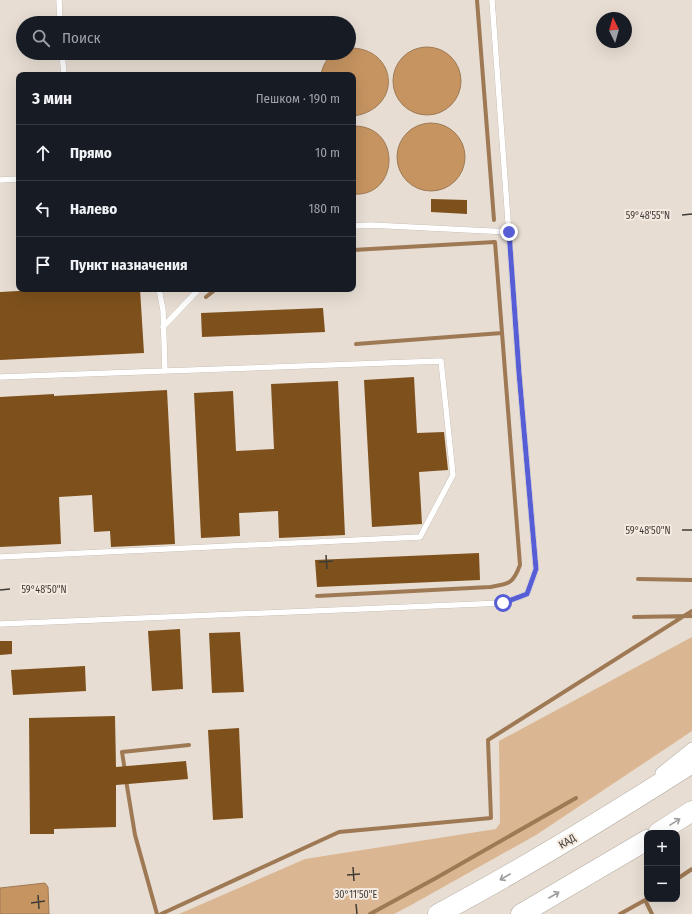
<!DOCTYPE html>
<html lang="ru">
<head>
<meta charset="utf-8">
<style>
	body { margin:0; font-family:"Fira Sans Condensed",sans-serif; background:#242831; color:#f1f3f6 }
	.controls { position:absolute; right:12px; bottom:12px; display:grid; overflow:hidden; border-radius:8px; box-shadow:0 4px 16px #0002 }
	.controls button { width:36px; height:36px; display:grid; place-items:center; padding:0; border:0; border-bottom:1px solid #363941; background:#171b24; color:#f1f3f6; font:20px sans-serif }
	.compass { position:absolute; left:596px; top:12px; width:36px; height:36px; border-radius:50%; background:#171b24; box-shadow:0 4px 16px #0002; rotate:355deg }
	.stop { position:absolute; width:12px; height:12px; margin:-9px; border:3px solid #575dd4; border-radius:50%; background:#fff }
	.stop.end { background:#575dd4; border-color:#fff; box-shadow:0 1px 4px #0008 }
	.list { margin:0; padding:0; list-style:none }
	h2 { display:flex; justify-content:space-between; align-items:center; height:52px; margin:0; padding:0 16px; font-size:17px }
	h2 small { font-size:13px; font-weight:400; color:#9ea1a6 }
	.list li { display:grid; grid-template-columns:26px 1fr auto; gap:12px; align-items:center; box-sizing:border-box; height:56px; padding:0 16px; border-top:1px solid #363941 }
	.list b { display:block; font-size:15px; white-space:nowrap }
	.list em { font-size:13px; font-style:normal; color:#9ea1a6 }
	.icon { flex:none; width:22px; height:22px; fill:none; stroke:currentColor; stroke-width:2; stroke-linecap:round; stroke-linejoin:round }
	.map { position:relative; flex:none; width:692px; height:914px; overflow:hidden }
	.search { position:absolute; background:#171b24; box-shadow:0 4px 16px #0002; left:16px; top:16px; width:340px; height:44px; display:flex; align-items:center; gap:10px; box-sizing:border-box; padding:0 14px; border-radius:22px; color:#9ea1a6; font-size:15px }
	.panel { position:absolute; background:#171b24; box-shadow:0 4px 16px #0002; left:16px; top:72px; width:340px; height:220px; border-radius:8px }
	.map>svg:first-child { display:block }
	.green { fill:#dab692 }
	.water { fill:#c69461; stroke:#9e7954 }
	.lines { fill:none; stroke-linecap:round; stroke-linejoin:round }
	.stream { stroke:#9e7954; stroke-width:4 }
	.building { fill:#7e511c }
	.lane-casing { stroke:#b5aca2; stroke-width:6 }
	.street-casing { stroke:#b5aca2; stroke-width:12 }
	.highway-casing { stroke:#b5aca2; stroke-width:21 }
	.lane { stroke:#fff; stroke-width:5.5 }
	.street { stroke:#fff; stroke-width:11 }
	.highway { stroke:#fff; stroke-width:20 }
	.oneway { stroke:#9f9d9b }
	.route { stroke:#575dd4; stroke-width:5 }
	.ticks { fill:none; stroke:#3f3b37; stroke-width:1.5 }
	.labels { text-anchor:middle; stroke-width:4; stroke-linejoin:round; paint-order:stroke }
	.street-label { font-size:11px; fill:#3f3b37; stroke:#f5eae0 }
	.ticks-label { font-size:10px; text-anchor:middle; fill:#3f3b37; stroke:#f5eae0; stroke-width:4; stroke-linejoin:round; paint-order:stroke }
</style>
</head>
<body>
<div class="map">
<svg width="692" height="914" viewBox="0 0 692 914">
	<rect width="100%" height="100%" fill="#e7ddd3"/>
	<path class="green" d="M 692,637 L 692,731 L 536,835 L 413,904 L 394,914 L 179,914 L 305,859 L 496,829 L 500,823 L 499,741 Z"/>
	<path class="water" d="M393 81a34 34 0 1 1 68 0a34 34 0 1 1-68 0Z
		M 349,48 C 397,47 404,108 354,116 L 353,116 L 353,75 L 321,75 C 322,68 327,56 335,53 C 339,52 345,53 349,53 Z
		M397 157a34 34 0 1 1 68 0a34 34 0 1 1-68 0Z
		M 353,126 C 403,125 399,198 353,194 Z
		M 45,883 L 48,887 L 49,914 L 0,914 L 0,888 Z"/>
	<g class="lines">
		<path class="stream" d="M 477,0 L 494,220
			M 206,297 L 216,289
			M 356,344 L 502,333
			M 638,579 L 692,580
			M 317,596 L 490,587 C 509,584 513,584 520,565 L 495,242 L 353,250
			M 634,617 L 692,616
			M 125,771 L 122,752 L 189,745
			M 126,780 L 135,835 L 157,914
			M 677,879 L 692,869
			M 645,900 L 652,914
			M 161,914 L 339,832 L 491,818 L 488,740 L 692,611
			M 370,914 L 436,878 L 576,798
			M 620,914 L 647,899"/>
	</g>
	<path class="building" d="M 431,199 L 467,200 L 467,214 L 431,212 Z
		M 55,289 L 140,289 L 144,353 L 0,360 L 0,292 Z
		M 323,308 L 325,332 L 202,337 L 201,313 Z
		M 414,377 L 417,433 L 444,432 L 448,470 L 419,472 L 422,524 L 372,527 L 364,380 Z
		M 338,381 L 345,535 L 279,538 L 278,511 L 239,513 L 240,536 L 201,538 L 194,393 L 233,391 L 236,451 L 274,449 L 271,384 Z
		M 167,390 L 175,544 L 111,547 L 110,531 L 94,532 L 92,495 L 59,497 L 61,544 L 0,547 L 0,397 L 54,394 L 54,396 Z
		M 479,553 L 480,580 L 317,587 L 315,560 Z
		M 180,629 L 183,689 L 152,691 L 148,631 Z
		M 240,632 L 244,692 L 212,693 L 209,633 Z
		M 0,641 L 12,641 L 12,654 L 0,655 Z
		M 85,666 L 86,691 L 13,695 L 11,670 Z
		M 115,716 L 116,767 L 186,761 L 188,779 L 116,785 L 116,827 L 54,829 L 54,834 L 30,834 L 29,718 Z
		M 239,728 L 243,818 L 213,820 L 208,730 Z"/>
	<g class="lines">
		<g class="lane-casing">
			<path id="lane" d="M 59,0 L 60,23
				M 62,53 L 64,75
				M 0,180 L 19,179
				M 353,226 L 370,225 L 509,232
				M 163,327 L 199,289
				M 0,377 L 165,371 L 163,310 L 159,289
				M 0,557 L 420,537 L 453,475 L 441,361 L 165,371
				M 0,624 L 503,603 L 527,594 L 536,569 L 519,373 L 492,0"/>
		</g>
		<g class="street-casing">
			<path id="street" d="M 661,773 L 692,748"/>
		</g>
		<g class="highway-casing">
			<path id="highway" d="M 658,833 L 692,811
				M 438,914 C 525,868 609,816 692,763
				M 521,914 L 647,840"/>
		</g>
		<use href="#lane" class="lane"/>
		<use href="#street" class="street"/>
		<use href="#highway" class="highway"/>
	</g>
	<defs><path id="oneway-shaft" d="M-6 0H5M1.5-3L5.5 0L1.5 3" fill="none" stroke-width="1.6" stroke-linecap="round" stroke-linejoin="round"/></defs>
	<g class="oneway">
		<use href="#oneway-shaft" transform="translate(675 822) rotate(-32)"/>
		<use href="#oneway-shaft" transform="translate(505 877) rotate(150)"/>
		<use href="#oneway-shaft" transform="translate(554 895) rotate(-30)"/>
	</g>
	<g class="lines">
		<path class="route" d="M 503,603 L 527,594 L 536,569 L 519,373 L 509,232"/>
	</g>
	<path class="ticks" d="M 682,215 L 692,214M 682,530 L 692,530M 326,555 L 327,569M 319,562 L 333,561M 0,590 L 10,589M 353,867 L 354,881M 347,875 L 360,874M 38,895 L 39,909M 31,903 L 45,901M 356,904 L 357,914"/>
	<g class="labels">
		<g class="street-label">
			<text transform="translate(567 841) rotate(-31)" y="4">КАД</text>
		</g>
	</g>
	<g class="ticks-label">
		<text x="648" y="219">59°48'55"N</text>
		<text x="648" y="534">59°48'50"N</text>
		<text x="44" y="593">59°48'50"N</text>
		<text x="356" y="898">30°11'50"E</text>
	</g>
</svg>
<div class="controls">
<button>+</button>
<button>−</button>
</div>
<svg class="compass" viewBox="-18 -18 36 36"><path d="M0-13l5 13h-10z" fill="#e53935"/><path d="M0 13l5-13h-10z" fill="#9ea1a6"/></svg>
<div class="stop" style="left:503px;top:603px"></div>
<div class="stop end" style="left:509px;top:232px"></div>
<div class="search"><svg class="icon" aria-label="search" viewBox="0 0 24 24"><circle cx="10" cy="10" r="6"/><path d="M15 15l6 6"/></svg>Поиск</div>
<section class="panel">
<h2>3 мин<small>Пешком · 190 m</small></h2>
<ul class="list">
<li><svg class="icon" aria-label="ahead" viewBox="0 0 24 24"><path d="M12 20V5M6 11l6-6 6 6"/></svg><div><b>Прямо</b></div><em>10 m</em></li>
<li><svg class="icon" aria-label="left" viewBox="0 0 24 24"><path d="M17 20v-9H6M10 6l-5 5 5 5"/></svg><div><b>Налево</b></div><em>180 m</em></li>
<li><svg class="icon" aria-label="arrive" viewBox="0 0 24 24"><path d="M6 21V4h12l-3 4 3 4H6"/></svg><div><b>Пункт назначения</b></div></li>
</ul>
</section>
</div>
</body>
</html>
